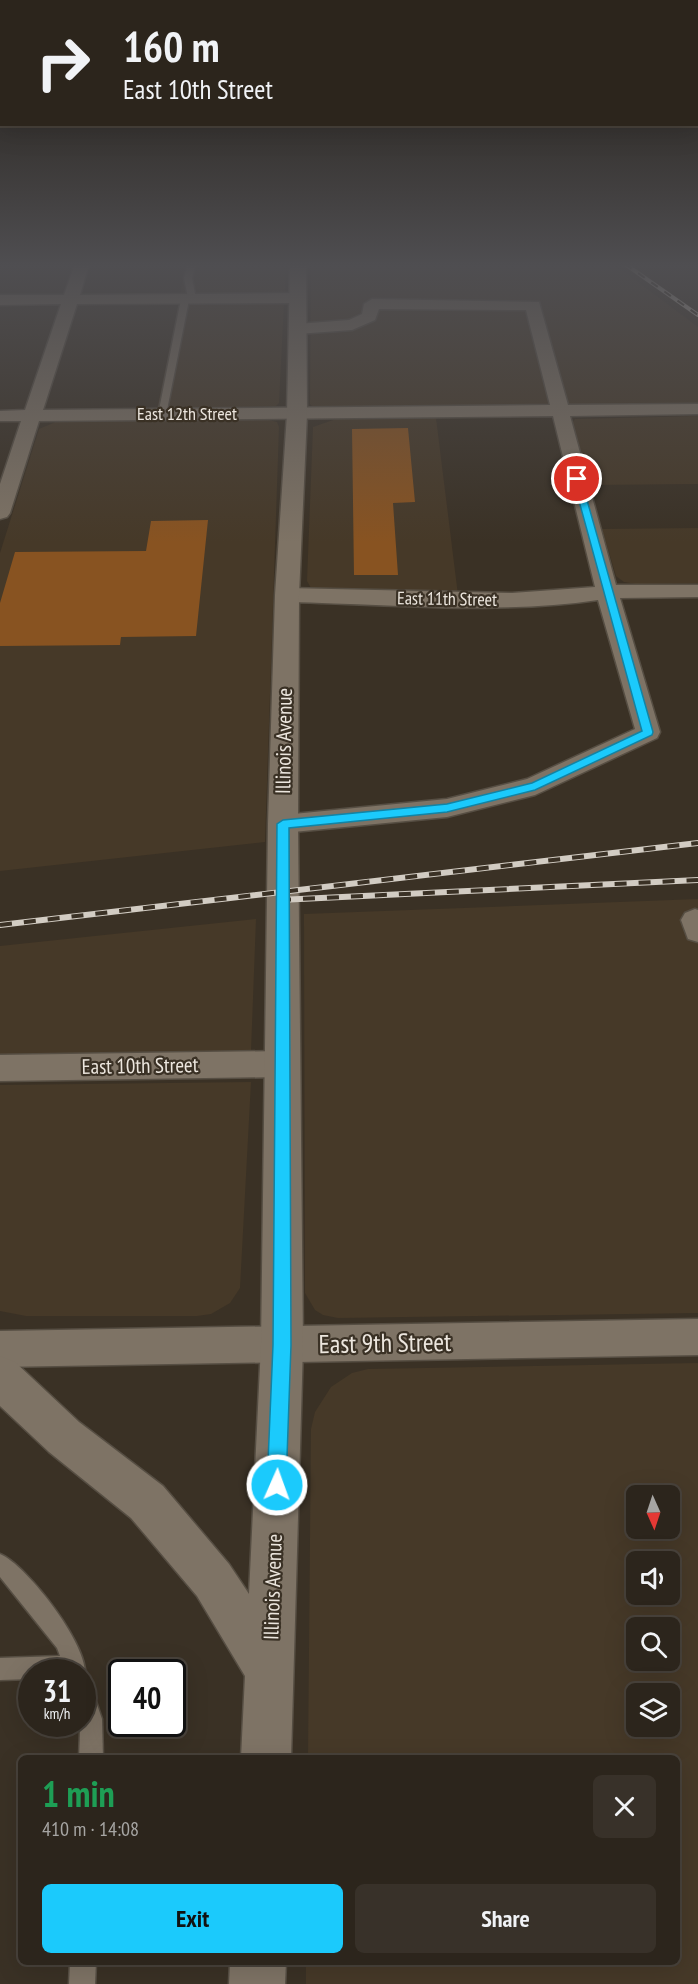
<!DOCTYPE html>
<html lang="en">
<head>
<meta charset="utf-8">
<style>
  :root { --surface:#2c251c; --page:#383129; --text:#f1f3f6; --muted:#a6a5a3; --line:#48423b; --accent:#1bcafc }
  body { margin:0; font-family:"PT Sans Narrow",sans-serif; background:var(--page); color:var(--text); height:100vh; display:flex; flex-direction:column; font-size:22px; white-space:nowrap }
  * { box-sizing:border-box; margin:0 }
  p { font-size:20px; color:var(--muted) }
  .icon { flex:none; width:33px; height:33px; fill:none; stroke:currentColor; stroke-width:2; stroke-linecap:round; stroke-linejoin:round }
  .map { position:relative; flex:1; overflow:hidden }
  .sheet { position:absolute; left:18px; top:1755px; width:662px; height:210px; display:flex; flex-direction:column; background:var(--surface); border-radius:9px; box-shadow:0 6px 24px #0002,0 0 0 2px var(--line) }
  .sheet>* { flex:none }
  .banner { position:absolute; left:0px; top:0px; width:699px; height:126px; box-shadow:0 6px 24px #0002,0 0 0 2px var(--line); background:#2c251c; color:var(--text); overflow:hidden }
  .needle { width:39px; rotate:177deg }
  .controls { position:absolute; left:626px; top:1485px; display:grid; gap:12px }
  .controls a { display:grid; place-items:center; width:54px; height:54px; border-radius:9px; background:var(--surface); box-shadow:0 6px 24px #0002,0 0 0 2px var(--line); font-size:30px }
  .speed { position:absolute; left:18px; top:1659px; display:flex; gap:12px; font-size:30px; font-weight:700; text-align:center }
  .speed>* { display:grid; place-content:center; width:78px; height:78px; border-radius:50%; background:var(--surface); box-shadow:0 6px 24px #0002,0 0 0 2px var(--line); line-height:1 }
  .speed small { font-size:15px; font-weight:400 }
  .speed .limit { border:3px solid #111; border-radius:9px; background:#fff; color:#111 }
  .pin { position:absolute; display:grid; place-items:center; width:51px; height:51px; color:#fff; margin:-26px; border:3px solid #fff; border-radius:50%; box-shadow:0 2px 6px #0007 }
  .me { position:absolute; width:66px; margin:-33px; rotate:2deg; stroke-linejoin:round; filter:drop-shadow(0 0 4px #0008) }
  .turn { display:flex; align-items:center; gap:21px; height:126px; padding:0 24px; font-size:27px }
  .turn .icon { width:78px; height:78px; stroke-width:2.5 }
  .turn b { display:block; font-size:42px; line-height:51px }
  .round { display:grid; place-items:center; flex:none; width:63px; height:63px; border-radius:9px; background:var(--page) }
  .headline { display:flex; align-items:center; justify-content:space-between; height:102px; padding:0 24px }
  h1 { font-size:36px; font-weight:800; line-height:45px; color:#1e9e55 }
  .cta { display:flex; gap:12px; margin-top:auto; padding:12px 24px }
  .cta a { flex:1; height:69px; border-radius:9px; background:var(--accent); color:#111; font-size:24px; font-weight:800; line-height:69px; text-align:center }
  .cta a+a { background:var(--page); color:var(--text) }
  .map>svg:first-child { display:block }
  .built { fill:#463928; fill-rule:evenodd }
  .building { fill:#885321 }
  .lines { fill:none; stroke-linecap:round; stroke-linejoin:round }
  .service-casing { stroke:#564e43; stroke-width:3 }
  .minor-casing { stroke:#564e43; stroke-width:3 }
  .tertiary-casing { stroke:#564e43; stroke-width:3 }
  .service { fill:#7e7365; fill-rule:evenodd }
  .minor { fill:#7e7365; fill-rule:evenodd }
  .tertiary { fill:#7e7365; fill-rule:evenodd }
  .rail-far1-casing { stroke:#d2ccc3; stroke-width:4 }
  .rail-casing { stroke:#d2ccc3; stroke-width:6 }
  .rail-far1 { stroke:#3a3125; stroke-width:2; stroke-dasharray:8; stroke-linecap:butt }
  .rail { stroke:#3a3125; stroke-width:4; stroke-dasharray:12; stroke-linecap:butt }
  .route { fill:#1bcafc; stroke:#1283a4; stroke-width:1.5 }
  .labels { text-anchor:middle; stroke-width:4.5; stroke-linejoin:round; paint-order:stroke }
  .far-street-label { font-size:18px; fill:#ece6de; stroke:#3a3125 }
  .street-label { font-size:21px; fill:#ece6de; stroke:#3a3125 }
  .near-street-label { font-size:26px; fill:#ece6de; stroke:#3a3125 }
</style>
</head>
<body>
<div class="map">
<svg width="698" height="1984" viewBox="0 0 698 1984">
  <rect width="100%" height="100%" fill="#3a3125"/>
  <g class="built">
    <path d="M185,264h101l-1,28 -105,4z"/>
    <path d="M311,264h303l84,63v78l-385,2 -3,-3z"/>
    <path d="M179,303l105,1 -5,99 -3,3 -119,3z"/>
    <path d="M698,416v68l-109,1 -17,-62 3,-4z"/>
    <path d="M436,418l22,177 -147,-7 -4,-7 6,-154 23,-8z"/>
    <path d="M265,419l12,3 2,5 -14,415 -265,29v-318l39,-124 19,-8z"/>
    <path d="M698,528v55l-62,1 -12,-2 -8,-6 -14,-47z"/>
    <path d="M698,899v414l-360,5 -15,-3 -8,-5 -10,-17 -1,-379z"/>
    <path d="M256,919l-5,132 -251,5v-110z"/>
    <path d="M251,1082l-11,206 -10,15 -19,11 -14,2h-171l-26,-5v-226z"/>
    <path d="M698,1363v621h-392v-22h370v-204h-368l3,-329 4,-17 16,-25 21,-14 16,-4zM636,1496h33v32h-33zM636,1562h33v32h-33zM636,1628h33v32h-33zM636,1694h33v32h-33z"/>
  </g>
  <g class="building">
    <path d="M408,428l7,74 -22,1 5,72h-44l-2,-146z"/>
    <path d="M208,520l-12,116 -75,1 -1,8 -120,1v-43l15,-51 131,-1 5,-30z"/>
  </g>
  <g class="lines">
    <g class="service-casing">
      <g id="service">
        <path d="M188,264h8l-4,14 4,21 -7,1 -23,115 -4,3 -4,-3 23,-116 7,-1 -4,-20z"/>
        <path d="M0,1554c26,10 95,98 84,126l-2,-8h-50v7l-32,1v-22l60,-2 -3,-8 -57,-71z"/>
        <path d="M82,1681l8,3 12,35 1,39h-24z"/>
        <path d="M70,1962h26l-1,22h-26z"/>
      </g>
    </g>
    <g class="minor-casing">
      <g id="minor">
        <path d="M75,264h14l-9,31 217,-2 8,5 -8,5 -220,1 -34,106 507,-5 -24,-95 -147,-1 -4,11 -23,10 -55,4 -8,-5 8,-5 52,-4 13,-6 2,-10 8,-5 167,3 29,103 130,-1v10l-128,2 46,169h82v12l-78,1 40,134 -3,6 -122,57 -88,22 -164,16 -9,-3 -4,-6 4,-6 9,-3 164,-16 80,-20 108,-50 -37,-129c-100,15 -209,4 -311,2l-8,-2 -3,-5 3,-5 8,-2 225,5 83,-6 -42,-171 -514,5 -29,92 -3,4 -7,2v-35l21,-63h-21v-10l25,-1 36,-106 -61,1v-10h64z"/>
        <path d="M695,909l3,1v32l-10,-3 -7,-19 4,-7z"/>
        <path d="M281,1051l11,4 5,9 -5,9 -11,4 -281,4v-26z"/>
        <path d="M698,1319v36l-698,12v-36z"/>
      </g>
    </g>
    <g class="tertiary-casing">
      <g id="tertiary">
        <path d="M290,264h16l1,150 -8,181 -1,229 5,521 -12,413h-50l4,-82 -48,-80 -66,-78 -82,-66 -49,-46v-50l15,6 64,60 84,64 66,78 20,30 12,-249 7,-521 7,-229 12,-181z"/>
        <path d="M230,1962h56l-1,22h-56z"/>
      </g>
    </g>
    <use href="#service" class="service"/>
    <use href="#minor" class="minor"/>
    <use href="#tertiary" class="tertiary"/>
    <g class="rail-far1-casing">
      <path id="rail-far1" d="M625,264l73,51"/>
    </g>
    <g class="rail-casing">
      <g id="rail">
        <path d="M279,900l419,-20"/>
        <path d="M0,925l698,-82"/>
      </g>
    </g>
    <use href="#rail-far1" class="rail-far1"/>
    <use href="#rail" class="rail"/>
  </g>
  <linearGradient id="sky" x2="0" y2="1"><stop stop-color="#201b14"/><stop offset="0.49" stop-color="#4f4e51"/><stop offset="1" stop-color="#4f4e51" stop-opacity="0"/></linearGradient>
  <rect width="698" height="542" fill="url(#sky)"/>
  <path class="route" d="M577,476l4,3 72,253 -1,3 -117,55 -88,22 -158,16 2,517 -5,140 -3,7 -6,3 -7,-3 -3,-7 6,-140 4,-521 6,-4 164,-16 85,-21 110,-52 -69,-252z"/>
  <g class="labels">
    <g class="far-street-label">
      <text x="187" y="420">East 12th Street</text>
      <text transform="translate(447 599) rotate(1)" y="6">East 11th Street</text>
    </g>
    <g class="street-label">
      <text transform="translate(284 741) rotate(-89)" y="7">Illinois Avenue</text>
      <text transform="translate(140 1066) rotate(-1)" y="7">East 10th Street</text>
      <text transform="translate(273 1587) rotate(-88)" y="7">Illinois Avenue</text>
    </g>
    <g class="near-street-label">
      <text transform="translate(385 1343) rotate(-1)" y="9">East 9th Street</text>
    </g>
  </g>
</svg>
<div class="controls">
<a><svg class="needle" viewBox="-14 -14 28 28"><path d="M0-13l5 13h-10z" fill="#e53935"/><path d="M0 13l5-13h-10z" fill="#a6a5a3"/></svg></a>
<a><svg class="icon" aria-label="sound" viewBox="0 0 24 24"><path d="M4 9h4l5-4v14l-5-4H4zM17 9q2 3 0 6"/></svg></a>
<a><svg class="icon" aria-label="search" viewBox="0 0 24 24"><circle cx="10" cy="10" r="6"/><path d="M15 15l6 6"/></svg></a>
<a><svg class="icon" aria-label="layers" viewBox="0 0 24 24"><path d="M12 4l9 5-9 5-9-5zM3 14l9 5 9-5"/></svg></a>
</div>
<div class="speed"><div>31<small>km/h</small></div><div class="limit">40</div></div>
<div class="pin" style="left:577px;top:479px;background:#d93025"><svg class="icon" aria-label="arrive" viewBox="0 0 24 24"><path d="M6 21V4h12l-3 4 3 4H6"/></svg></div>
<svg class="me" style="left:277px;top:1485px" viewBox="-20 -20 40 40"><circle r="17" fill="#1bcafc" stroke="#fff" stroke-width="3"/><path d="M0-11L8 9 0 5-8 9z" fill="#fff"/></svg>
<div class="banner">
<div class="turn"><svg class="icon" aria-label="right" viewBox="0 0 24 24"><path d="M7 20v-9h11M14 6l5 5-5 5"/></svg><div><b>160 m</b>East 10th Street</div></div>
</div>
<section class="sheet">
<div class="headline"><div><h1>1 min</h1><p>410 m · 14:08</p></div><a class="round"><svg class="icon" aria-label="close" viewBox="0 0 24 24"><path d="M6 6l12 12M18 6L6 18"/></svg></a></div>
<div class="cta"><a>Exit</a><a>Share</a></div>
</section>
</div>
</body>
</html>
